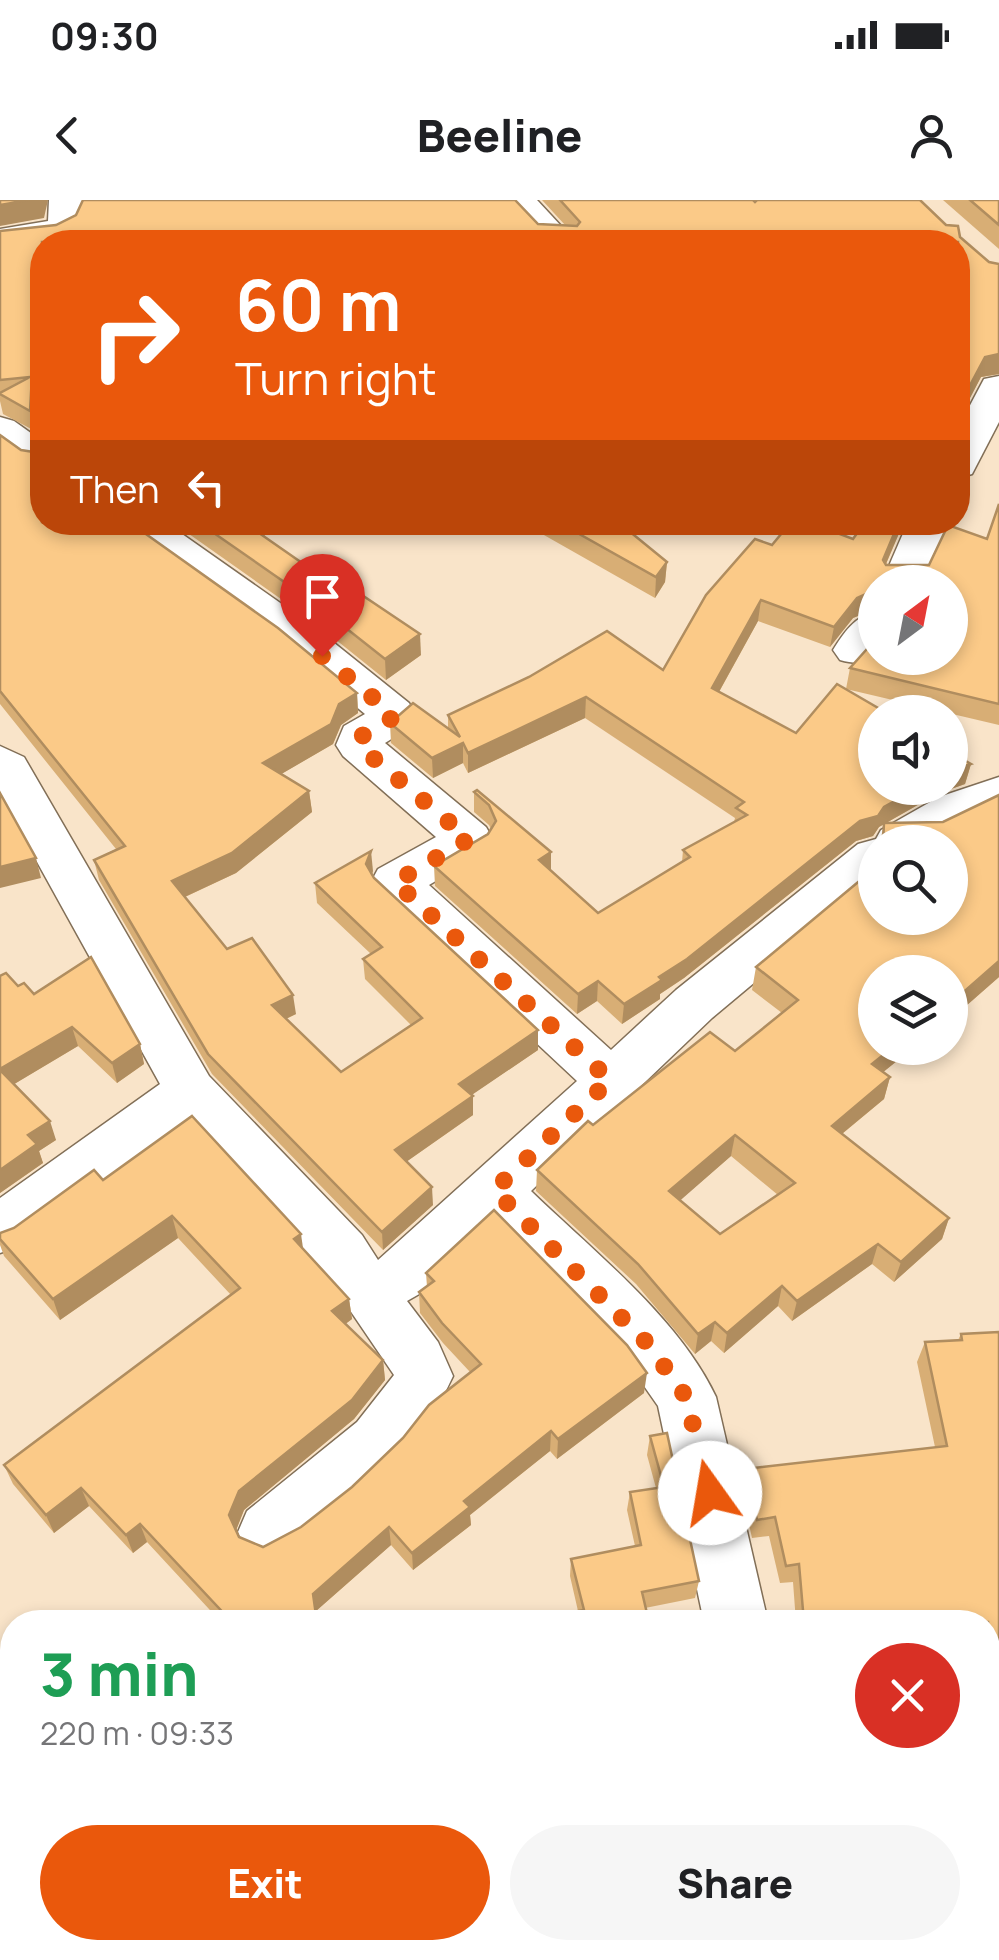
<!DOCTYPE html>
<html lang="en">
<head>
<meta charset="utf-8">
<style>
  :root { --surface:#fff; --page:#f6f6f6; --text:#202124; --muted:#757577; --accent:#ea580c }
  body { margin:0; font-family:Manrope,sans-serif; background:var(--page); color:var(--text); height:100vh; display:flex; flex-direction:column; font-size:38px; white-space:nowrap }
  * { box-sizing:border-box; margin:0 }
  p { font-size:32px; color:var(--muted) }
  .icon { flex:none; width:55px; height:55px; fill:none; stroke:currentColor; stroke-width:2; stroke-linecap:round; stroke-linejoin:round }
  .map { position:relative; flex:1; overflow:hidden }
  .side { position:absolute; left:0px; top:1410px; width:1000px; height:350px; display:flex; flex-direction:column; background:var(--surface); border-radius:40px 40px 0 0; box-shadow:0 5px 15px #0003 }
  .side>* { flex:none }
  .banner { position:absolute; left:30px; top:30px; width:940px; height:305px; border-radius:40px; box-shadow:0 5px 15px #0003; background:#ea580c; color:#fff; overflow:hidden }
  .needle { width:65px; rotate:32deg }
  .tools { position:absolute; left:858px; top:365px; display:grid; gap:20px }
  .tools a { display:grid; place-items:center; width:110px; height:110px; border-radius:50%; background:var(--surface); box-shadow:0 5px 15px #0003; font-size:50px }
  .pin { position:absolute; display:grid; place-items:center; width:85px; height:85px; color:#fff; margin:-102px -42px; border-radius:50% 50% 50% 0; rotate:-45deg; box-shadow:0 0 10px #0007 }
  .pin .icon { rotate:45deg }
  .me { position:absolute; width:110px; margin:-55px; rotate:347deg; stroke-linejoin:round; filter:drop-shadow(0 0 8px #0008) }
  .turn { display:flex; align-items:center; gap:35px; height:210px; padding:0 40px; font-size:45px }
  .turn .icon { width:130px; height:130px; stroke-width:2.5 }
  .turn b { display:block; font-size:70px; line-height:85px }
  .then { display:flex; align-items:center; height:95px; padding:0 40px; background:#0003; gap:20px; font-size:38px }
  .round { display:grid; place-items:center; flex:none; width:105px; height:105px; border-radius:52px; background:var(--page) }
  .overview { display:flex; align-items:center; justify-content:space-between; height:170px; padding:0 40px }
  h1 { font-size:60px; font-weight:800; line-height:75px; color:#1e9e55 }
  .button { display:flex; gap:20px; margin-top:auto; padding:20px 40px }
  .button a { flex:1; height:115px; border-radius:60px; background:var(--accent); color:#fff; font-size:40px; font-weight:800; line-height:115px; text-align:center }
  .button a+a { background:var(--page); color:var(--text) }
  .status { display:flex; justify-content:space-between; align-items:center; height:70px; padding:0 50px; background:var(--surface); direction:ltr }
  .status svg { height:28px; fill:currentColor }
  header { display:flex; justify-content:space-between; align-items:center; height:130px; padding:0 40px; background:var(--surface); font-size:45px; font-weight:800 }
  .map>svg:first-child { display:block }
  .lines { fill:none; stroke-linecap:round; stroke-linejoin:round }
  .minor-casing { stroke:#826f57; stroke-width:3 }
  .minor { fill:#fff; fill-rule:evenodd }
  .wall { fill:#d8ae75; fill-rule:evenodd }
  .shaded-wall { fill:#b08d5f }
  .building { fill:#fbca88; stroke:#b08d5f; stroke-width:2.5; fill-rule:evenodd }
  .route { stroke:#ea580c; stroke-width:18; stroke-dasharray:0 32.4 }
</style>
</head>
<body>
<div class="status"><b>09:30</b><svg viewBox="0 0 49 12"><path d="M0 12V9h3v3zM5 12V6h3v6zM10 12V3h3v9zM15 12V0h3v12zM26 1h20v11H26zM47 4h2v5h-2z"/></svg></div>
<header><svg class="icon" aria-label="back" viewBox="0 0 24 24"><path d="M15 5l-7 7 7 7"/></svg>Beeline<svg class="icon" aria-label="person" viewBox="0 0 24 24"><circle cx="12" cy="8" r="4"/><path d="M4 21q1-7 8-7t8 7"/></svg></header>
<div class="map">
<svg width="999" height="1760" viewBox="0 0 999 1760">
  <rect width="100%" height="100%" fill="#f9e4c9"/>
  <g class="lines">
    <g class="minor-casing">
      <g id="minor">
        <path d="M49,0h34c0,7 1,18 -1,25 -6,21 -63,23 -82,24v-20l48,-8z"/>
        <path d="M501,0h36l39,42h-36z"/>
        <path d="M999,176v46l-27,52 -14,4v-50l26,-49z"/>
        <path d="M0,217l14,4 28,20v30l-14,-4 -28,-20z"/>
        <path d="M117,322h48l148,104 96,77 6,11c-7,15 -15,20 -30,29l101,84 7,12 -7,12 -57,34 182,165 65,-60 182,-146 18,-5 5,-9 58,-33 60,-20v34l-64,31h-60v40l-163,136 -181,173c62,60 148,127 185,206l52,225h-64l-46,-216 -30,-43 -134,-137 -66,63 -21,12 31,41 15,34c-28,61 -68,100 -119,142 -22,17 -40,33 -65,43l-22,-8 -9,-21 9,-21 110,-89 37,-47 -72,-106 -135,-147 -167,124 -20,7v-55l160,-114 -160,-289v-49l24,11 185,319 153,159 16,25 199,-179 -199,-186 -7,-13 7,-13 58,-32 -93,-81 -7,-11 8,-19 21,-12 -82,-68 -160,-115z"/>
        <path d="M908,322h41l-25,60h-42z"/>
        <path d="M875,411c0,31 8,61 -35,49l-7,-10c11,-18 22,-33 42,-39z"/>
        <path d="M68,1748h70l-2,12h-72z"/>
      </g>
    </g>
    <use href="#minor" class="minor"/>
  </g>
  <g class="wall">
    <path d="M83,0h432l23,24 27,1 -23,-25h211l2,2 2,-2h163l26,25 12,1 2,11 29,25 10,2v110l-18,3 -22,41 -1,31v-207h-916v120h-4l-3,69 -32,-17 -3,-13v-170l56,-6 20,-10z"/>
    <path d="M943,0h56v49z"/>
    <path d="M0,235l42,87 315,171 1,20 -17,12 -8,19 -52,30 28,17 3,21 -76,61 -51,24 42,52 69,65 -10,5 55,53 70,-47 -46,-46 -2,-20 8,-5 -54,-51 -2,-20 58,-12 -1,3 2,4 164,172 -67,45 2,20 -67,47 27,43 -50,45 -171,-176 -113,-194 -5,-20 22,-11 -116,-145z"/>
    <path d="M999,304v221l-153,-36 4,-21 25,-28v18h75v-76h-75v27l-22,9 -23,29 -72,-26 -39,71 77,41 41,-49 48,28h-10v76h75v-36l21,12 -6,20 -28,10 -51,29 57,-1 56,-27v182l-49,43v-48h-75v76h38l-30,24 7,5 -6,22 -42,35 107,84 -7,21 -48,43 -22,-18 -80,57 -14,-15 -54,47 -13,-12 -16,13 -59,-70 -100,-93 1,-21 51,-49 5,4 117,-93 25,19 47,-38 -30,-23 4,-23 119,-99v50h75v-76h-70l4,-18 -5,3 -6,9 -17,5 -172,137 -24,16v5l-38,25 -25,-23 -20,13 -142,-128 -1,-20 54,-32 3,-5 -2,-4 -15,-13v-20l3,-2 74,62v18l47,43 84,-51 1,-12 51,-28 1,-4 -150,-100 -117,55 -5,-10 -30,15 -42,-35 -1,-20 23,-20 35,26v-14l81,-38 78,-46 56,39 43,-75 49,-56 17,6 19,-23h17l45,17 12,-17h37l-2,9 -14,33 43,1 19,-40 39,14zM731,956l47,39 -58,39 -40,-34z"/>
    <path d="M172,322h114l-23,14 158,119 -35,25 -71,-57z"/>
    <path d="M521,322h120l-15,7 41,33 -2,20 -10,16z"/>
    <path d="M18,786l122,58 4,20 -27,19 -39,-37 -64,38 42,56 -17,11 4,12 -43,30z"/>
    <path d="M103,980l200,69 46,50 3,20 -7,5 38,36 2,20 -31,39 -110,91 -8,20 3,7 24,10 38,-20 51,-40 118,-115 -27,-29 -23,-30 -1,-21 8,-5 -1,-14 218,120 -87,66 -7,-8 -80,64 1,10 -58,45 -22,-25 -75,66 2,11h-97l-74,-80 -14,11 -44,-47 -35,27 -41,-49 -9,-19 227,-170 -53,-57 -118,82 -56,-64 -4,-11v-12l14,-5z"/>
    <path d="M999,1132v446h-11v-156h-192l-3,-40 -13,1 -11,-47 -17,2 -11,-50 4,-19 190,-22 -18,-85 8,-20 33,-2 3,-6z"/>
    <path d="M650,1236l49,145 -4,17 -50,10 4,14h-83l1,-9 11,-2 -8,-35 1,-17 64,-13 -8,-36 3,-18 26,-4 -9,-33z"/>
    <path d="M995,1690l4,70h-104l-2,-12h95z"/>
  </g>
  <g class="shaded-wall">
    <path d="M29,0h19l-4,18 -44,8v-21z"/>
    <path d="M34,141l4,21 -3,69 -5,-20z"/>
    <path d="M999,154v20l-18,3 -23,44 1,-15 26,-49z"/>
    <path d="M249,322h37l-37,23 -3,-21z"/>
    <path d="M610,322h31l-32,14z"/>
    <path d="M899,322h3l-2,9 -21,49 4,-20z"/>
    <path d="M667,362l-2,20 -10,16 1,-21z"/>
    <path d="M875,390v19l-22,9 -23,29 4,-20 23,-29z"/>
    <path d="M761,400l-3,21 -48,87 2,-20z"/>
    <path d="M420,434l1,21 -35,25 -1,-21z"/>
    <path d="M357,493l1,20 -17,12 -8,19 -67,39 -3,-20 76,-59z"/>
    <path d="M586,497l-1,21 -117,55v-20z"/>
    <path d="M463,543v20l-30,15 -1,-20z"/>
    <path d="M971,564l-6,20 -28,10 -58,33 -6,9 -17,5 -172,137 -24,16v5l-38,25 2,-20 236,-183 58,-33h32v-17z"/>
    <path d="M309,591l3,21 -76,61 -60,28 -4,-20z"/>
    <path d="M371,651l2,20 -5,13 -2,-20z"/>
    <path d="M551,652v20l-12,-12z"/>
    <path d="M36,658l5,20 -41,10v-21z"/>
    <path d="M999,761v16l-49,43v-16z"/>
    <path d="M598,781l-1,20 -20,13 1,-20z"/>
    <path d="M293,795l3,19 -21,10 -3,-19z"/>
    <path d="M72,827l6,19 -72,43 -6,-20z"/>
    <path d="M538,830v20l-78,53 -1,-19z"/>
    <path d="M140,844l4,20 -27,19 -5,-20z"/>
    <path d="M892,848h21l-47,38 6,-22z"/>
    <path d="M890,877l-6,22 -58,48 6,-21z"/>
    <path d="M473,896v19l-77,54 -1,-19z"/>
    <path d="M50,921l6,19 -17,11 4,12 -43,30v-23l28,-35z"/>
    <path d="M735,935l-4,21 -64,56 2,-21z"/>
    <path d="M432,987l1,18 -50,45 -1,-18z"/>
    <path d="M172,1016l6,22 -118,82 -7,-21z"/>
    <path d="M949,1018l-7,21 -48,43 7,-20z"/>
    <path d="M301,1034l3,21 -10,-16z"/>
    <path d="M878,1044l-6,20 -80,57 5,-20z"/>
    <path d="M782,1086l-4,20 -54,47 3,-20z"/>
    <path d="M349,1099l3,20 -17,13 -3,-21z"/>
    <path d="M715,1122l-4,19 -16,13 3,-20z"/>
    <path d="M383,1160l2,20 -31,39 -110,91 -9,23 -6,-18 10,-24z"/>
    <path d="M647,1173l-3,20 -87,66 1,-20z"/>
    <path d="M551,1231l-1,20 -80,64 1,10 -58,45 -1,-17 52,-52z"/>
    <path d="M81,1288l8,18 -35,27 -8,-18z"/>
    <path d="M140,1324l7,18 -14,11 -7,-18z"/>
    <path d="M389,1327l2,18 -75,66 2,11h-1l-4,-28z"/>
    <path d="M51,1748h8l2,12h-8z"/>
  </g>
  <g class="building">
    <path d="M0,0h29l-29,5z"/>
    <path d="M83,0h432l23,24 39,2 3,-4 -20,-22h193l2,2 2,-2h163l26,25 12,1 2,11 29,25 10,2v90l-14,3 -26,49v37l-1,2v-203h-916v99h-8l-4,70 -30,-17v-1l30,-16 -30,3v-149l56,-6 20,-10z"/>
    <path d="M970,0h29v25z"/>
    <path d="M41,222h1v100h87l149,106 79,65 -18,11 -8,20 -68,39 46,28 -77,62 -60,28 55,68 25,-11 41,57 -21,10 69,67 81,-54 -59,-59 19,-12 -67,-64 56,-32 -5,13 8,14 164,152 -79,54 14,12 -78,54 37,37 -50,45 -174,-178 -114,-194 31,-14 -125,-155v-256l21,15 19,3z"/>
    <path d="M999,304v200l-149,-36 25,-28v18h75v-76h-75v8l-18,8 -23,29 -73,-27 -49,88 84,45 41,-49 48,28h-10v76h43l-34,19 -6,9 -18,5 -173,138 -28,18 3,3 -38,24 -26,-23 -20,13 -144,-128 54,-32 8,-13 -7,-16 -15,-13 3,-2 74,62 -12,8 59,53 92,-56 -7,-7 64,-35 -11,-7 8,-6 -158,-105 -118,56 -5,-10 -31,15 -42,-35 23,-20 47,34 -12,-22 81,-38 78,-46 56,39 43,-75 49,-56 17,6 19,-23h17l45,17 12,-17h34l-16,38 3,5h43l19,-40 39,14z"/>
    <path d="M198,322h51l-3,2 82,57 7,-4 85,57 -35,25 -72,-57z"/>
    <path d="M558,322h60l49,40 -11,15z"/>
    <path d="M950,552l21,12 -21,7z"/>
    <path d="M0,593l36,65 -36,9z"/>
    <path d="M999,595v166l-49,43v-32h-75v76h17l-20,16 18,13 -58,49 117,92 -48,44 -23,-18 -81,57 -15,-15 -55,47 -12,-11 -17,12 -60,-70 -101,-94 51,-49 5,4 117,-93 25,19 63,-51 -42,-33 119,-99v50h75v-76h-67l1,-19 59,-1zM735,935l60,48 -75,51 -51,-43z"/>
    <path d="M91,757l49,87 -28,19 -40,-36 -72,42v-93l6,-3 12,13 6,-3 10,11z"/>
    <path d="M0,870l50,51 -22,14 9,9 -37,26z"/>
    <path d="M192,916l109,118 -7,5 55,60 -17,12 51,49 -31,40 -113,91 -10,24 10,22 24,10 38,-20 51,-40 51,-49 26,-33 52,-41 -39,-41 -23,-31 15,-11 -8,-8 68,-63 133,135 20,28 -89,66 -7,-8 -87,70 6,6 -58,46 -23,-26 -76,67 4,28h-85l-92,-98 -14,11 -45,-47 -35,27 -42,-50 236,-177 -68,-72 -119,83 -53,-60v-6l14,-5 80,-58 9,10z"/>
    <path d="M999,1132v431h-11v-141h-184l-5,-58 -13,2 -11,-49 -18,3 -12,-51 202,-23 -22,-104 37,-2 -1,-6z"/>
    <path d="M667,1233l32,148 -57,11 7,30h-80l-2,-9 17,-3 -13,-51 70,-14 -11,-53 34,-5 -14,-51z"/>
    <path d="M12,1549v199h39l2,12h-53v-48l6,-2z"/>
    <path d="M988,1665h7v25l4,4v66h-94l-2,-12h85z"/>
    <path d="M152,1748h650l1,12h-678z"/>
  </g>
  <g class="lines">
    <path class="route" d="M322,456l71,58 -3,6 -30,17 -1,9 110,93 -74,43 215,198 -116,110 155,155 37,52 24,96"/>
  </g>
</svg>
<div class="tools">
<a><svg class="needle" viewBox="-14 -14 28 28"><path d="M0-13l5 13h-10z" fill="#e53935"/><path d="M0 13l5-13h-10z" fill="#757577"/></svg></a>
<a><svg class="icon" aria-label="sound" viewBox="0 0 24 24"><path d="M4 9h4l5-4v14l-5-4H4zM17 9q2 3 0 6"/></svg></a>
<a><svg class="icon" aria-label="search" viewBox="0 0 24 24"><circle cx="10" cy="10" r="6"/><path d="M15 15l6 6"/></svg></a>
<a><svg class="icon" aria-label="layers" viewBox="0 0 24 24"><path d="M12 4l9 5-9 5-9-5zM3 14l9 5 9-5"/></svg></a>
</div>
<div class="pin" style="left:322px;top:456px;background:#d93025"><svg class="icon" aria-label="arrive" viewBox="0 0 24 24"><path d="M6 21V4h12l-3 4 3 4H6"/></svg></div>
<svg class="me" style="left:710px;top:1293px" viewBox="-20 -20 40 40"><circle r="19" fill="#fff"/><path d="M0-13L10 11 0 6-10 11z" fill="#ea580c"/></svg>
<div class="banner">
<div class="turn"><svg class="icon" aria-label="right" viewBox="0 0 24 24"><path d="M7 20v-9h11M14 6l5 5-5 5"/></svg><div><b>60 m</b>Turn right</div></div>
<div class="then">Then<svg class="icon" aria-label="left" viewBox="0 0 24 24"><path d="M17 20v-9H6M10 6l-5 5 5 5"/></svg></div>
</div>
<section class="side">
<div class="overview"><div><h1>3 min</h1><p>220 m · 09:33</p></div><a class="round" style="background:#d93025;color:#fff"><svg class="icon" aria-label="close" viewBox="0 0 24 24"><path d="M6 6l12 12M18 6L6 18"/></svg></a></div>
<div class="button"><a>Exit</a><a>Share</a></div>
</section>
</div>
</body>
</html>
